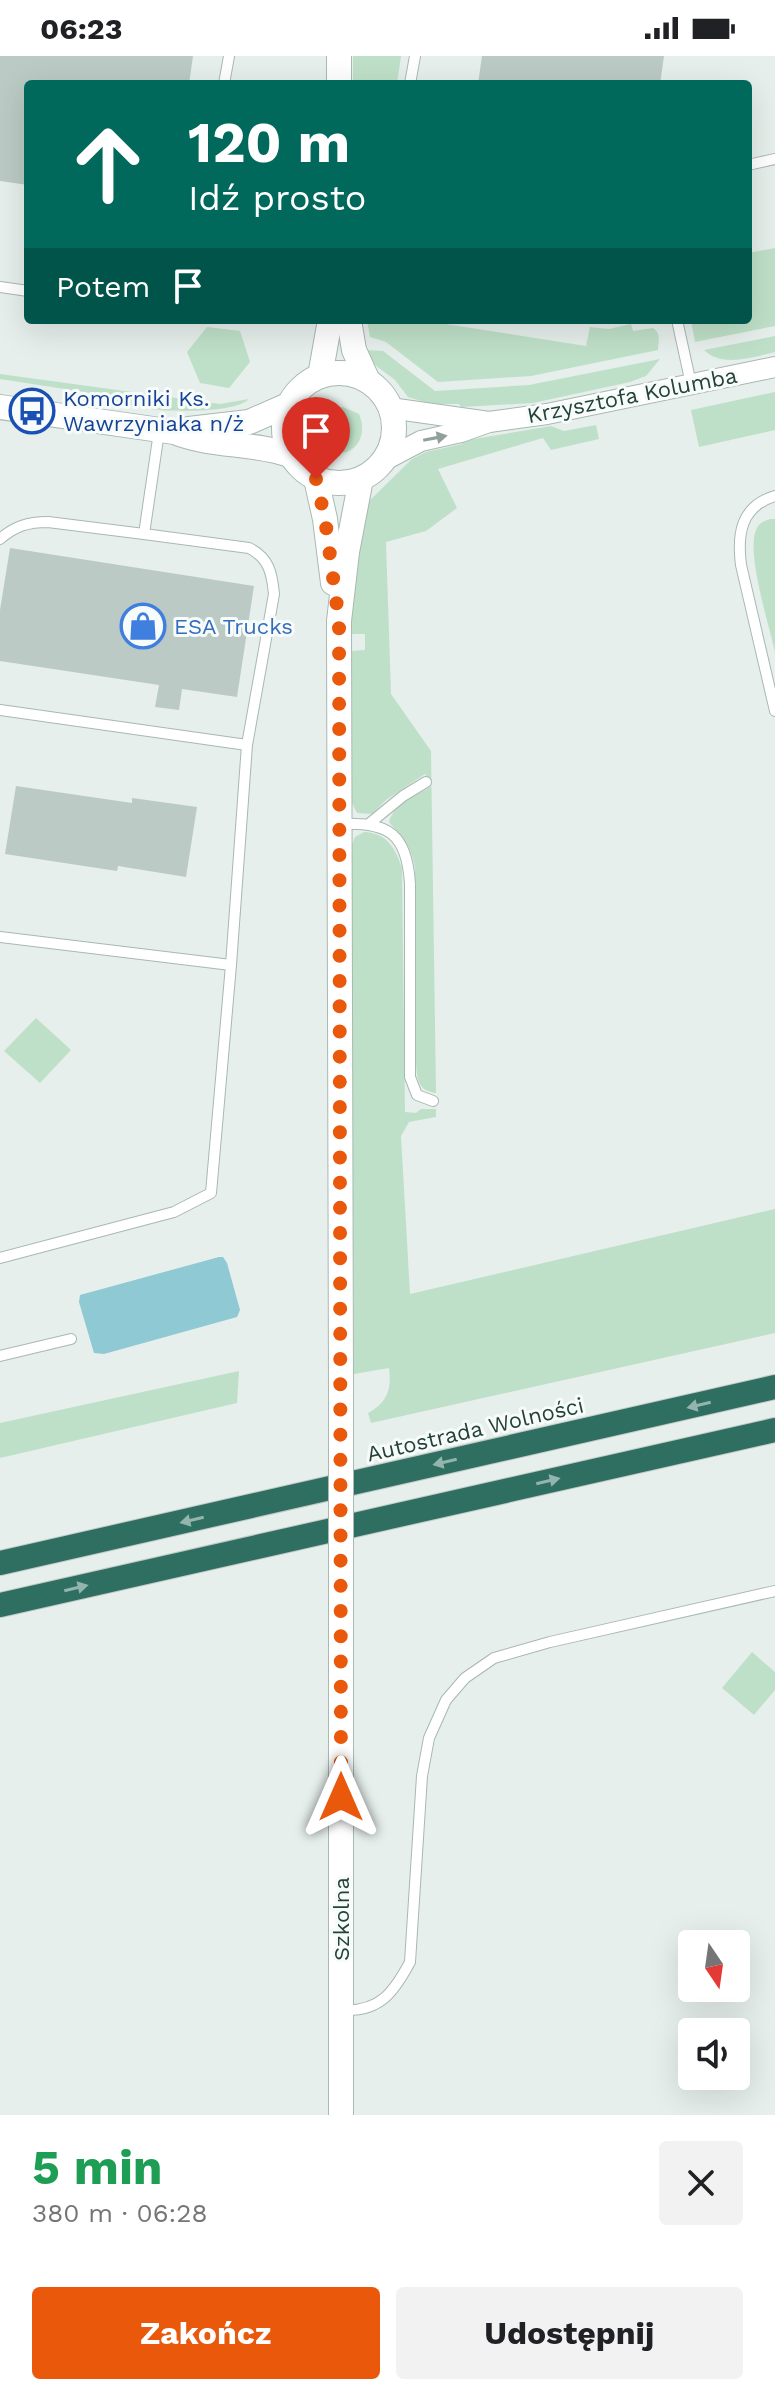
<!DOCTYPE html>
<html lang="pl">
<head>
<meta charset="utf-8">
<style>
  :root { --surface:#fff; --page:#f2f2f2; --text:#202124; --muted:#757577; --accent:#ea580c }
  body { margin:0; font-family:"Work Sans",sans-serif; background:var(--page); color:var(--text); height:100vh; display:flex; flex-direction:column; font-size:30px; white-space:nowrap }
  * { box-sizing:border-box; margin:0 }
  p { font-size:26px; color:var(--muted) }
  .icon { flex:none; width:44px; height:44px; fill:none; stroke:currentColor; stroke-width:2; stroke-linecap:round; stroke-linejoin:round }
  .map { position:relative; height:2059px; overflow:hidden }
  .panel { display:flex; flex-direction:column; background:var(--surface); flex:1 }
  .panel>* { flex:none }
  .hud { position:absolute; left:24px; top:24px; width:728px; height:244px; border-radius:8px; box-shadow:0 8px 32px #0002; background:#00695c; color:#fff; overflow:hidden }
  .needle { width:52px; rotate:167deg }
  .fabs { position:absolute; left:678px; top:1874px; display:grid; gap:16px }
  .fabs a { display:grid; place-items:center; width:72px; height:72px; border-radius:8px; background:var(--surface); box-shadow:0 8px 32px #0002; font-size:40px }
  .pin { position:absolute; display:grid; place-items:center; width:68px; height:68px; color:#fff; margin:-82px -34px; border-radius:50% 50% 50% 0; rotate:-45deg; box-shadow:0 0 8px #0007 }
  .pin .icon { rotate:45deg }
  .me { position:absolute; width:88px; margin:-44px; rotate:0deg; stroke-linejoin:round; filter:drop-shadow(0 0 6px #0008) }
  .turn { display:flex; align-items:center; gap:28px; height:168px; padding:0 32px; font-size:36px }
  .turn .icon { width:104px; height:104px; stroke-width:2.5 }
  .turn b { display:block; font-size:56px; line-height:68px }
  .then { display:flex; align-items:center; height:76px; padding:0 32px; background:#0003; gap:16px; font-size:30px }
  .round { display:grid; place-items:center; flex:none; width:84px; height:84px; border-radius:8px; background:var(--page) }
  .overview { display:flex; align-items:center; justify-content:space-between; height:136px; padding:0 32px }
  h1 { font-size:48px; font-weight:700; line-height:60px; color:#1e9e55 }
  .button { display:flex; gap:16px; margin-top:auto; padding:16px 32px }
  .button a { flex:1; height:92px; border-radius:8px; background:var(--accent); color:#fff; font-size:32px; font-weight:700; line-height:92px; text-align:center }
  .button a+a { background:var(--page); color:var(--text) }
  .status { display:flex; justify-content:space-between; align-items:center; height:56px; padding:0 40px; background:var(--surface); direction:ltr }
  .status svg { height:22px; fill:currentColor }
  .map>svg:first-child { display:block }
  .green { fill:#bfe0c8 }
  .water { fill:#8ec9d4 }
  .building { fill:#bbcac4 }
  .lines { fill:none; stroke-linecap:round; stroke-linejoin:round }
  .service-casing { stroke:#a8b8b2; stroke-width:12 }
  .minor-casing { stroke:#a8b8b2; stroke-width:22 }
  .tertiary-casing { stroke:#a8b8b2; stroke-width:26 }
  .motorway-casing { stroke:#c2cac8; stroke-width:26 }
  .service { stroke:#fff; stroke-width:10 }
  .minor { stroke:#fff; stroke-width:20 }
  .tertiary { stroke:#fff; stroke-width:24 }
  .motorway { stroke:#2f6f62; stroke-width:24 }
  .tertiary-bridge-casing { stroke:#a8b8b2; stroke-width:26; stroke-linecap:butt }
  .tertiary-bridge { stroke:#fff; stroke-width:24 }
  .oneway { fill:#92a09c }
  .oneway2 { fill:#93b5ae }
  .route { stroke:#ea580c; stroke-width:14; stroke-dasharray:0 25.2 }
  .labels { text-anchor:middle; stroke-width:6; stroke-linejoin:round; paint-order:stroke }
  .street-label { font-size:22px; fill:#24423a; stroke:#f7fbf9 }
  .transit-label { font-size:22px; fill:#164399; stroke:#f7fbf9; text-anchor:start }
  .shop-label { font-size:22px; fill:#366cbe; stroke:#f7fbf9; text-anchor:start }
</style>
</head>
<body>
<div class="status"><b>06:23</b><svg viewBox="0 0 49 12"><path d="M0 12V9h3v3zM5 12V6h3v6zM10 12V3h3v9zM15 12V0h3v12zM26 1h20v11H26zM47 4h2v5h-2z"/></svg></div>
<div class="map">
<svg width="775" height="2059" viewBox="0 0 775 2059">
  <rect width="100%" height="100%" fill="#e6efeb"/>
  <g class="green">
    <path d="M353,0h48l-4,28h-44z"/>
    <path d="M775,192v78l-80,16 -4,-22h57v-67z"/>
    <path d="M367,264h72v3l147,23 4,-19 19,2 22,-5 2,7 20,-3c9,6 5,13 5,22l-127,26 -93,6 -52,-40 -16,-5z"/>
    <path d="M207,271l33,4 10,31 -21,26 -29,-5 -13,-31z"/>
    <path d="M775,280v16c-22,5 -53,16 -71,-2z"/>
    <path d="M366,294l17,1 52,40 94,-6 131,-26 -14,17 -16,6 -97,21 -72,4 -2,-3h-28l-23,-7 -13,-17 -20,-15z"/>
    <path d="M0,318l220,30 29,-5c-15,16 -101,14 -121,5 -4,-1 -7,-4 -11,-7l-117,-18z"/>
    <path d="M775,336v38l-76,17 -8,-37z"/>
    <path d="M343,351l16,7c12,28 -13,52 -39,31l-3,-16 13,9 15,-19 -14,-10z"/>
    <path d="M596,369l3,14 -48,11 -8,-12 -105,31 19,39 -31,23 -40,11 5,152 40,57 5,342c-18,-2 -19,-14 -20,-30l-1,-195c-3,-21 -13,-31 -26,-46 5,-19 27,-26 43,-36l-7,-12 -39,26 -14,14 -15,-1 -5,-10 -1,-152 14,-1v-16h-14v-35l16,-96 45,-44 14,-7 36,-8v-3l89,-15 13,5z"/>
    <path d="M770,463h5v133c-6,-28 -29,-98 -19,-122 3,-7 8,-9 14,-11z"/>
    <path d="M364,776c23,1 31,16 38,36l3,244 11,1 5,-4h15v8l-27,5 -8,14 9,158 365,-85v124l-404,90 -3,-10c19,-10 24,-24 21,-45l-35,6 -3,-527 4,-10z"/>
    <path d="M36,962l35,32 -31,33 -36,-32z"/>
    <path d="M239,1315l-2,32 -237,55v-35z"/>
    <path d="M752,1596l23,20v18l-21,25 -32,-27z"/>
  </g>
  <path class="water" d="M219,1201h4l4,6 13,47 -3,7 -133,37 -10,-1 -15,-51 1,-7z"/>
  <g class="building">
    <path d="M0,0h193l-4,28h-161v101l-28,-4z"/>
    <path d="M482,0h182l-4,28h-182z"/>
    <path d="M10,492l244,38 -17,111 -55,-8 -3,21 -24,-3 4,-22 -159,-24v-51z"/>
    <path d="M16,730l116,17v-5l65,9 -11,70 -68,-11 -1,5 -112,-17z"/>
  </g>
  <g class="lines">
    <g class="service-casing">
      <g id="service">
        <path d="M224,28l5,-28"/>
        <path d="M410,28l5,-28"/>
        <path d="M748,109l27,-6"/>
        <path d="M0,231l28,4"/>
        <path d="M677,264l14,64"/>
        <path d="M294,341l42,30"/>
        <path d="M775,440c-34,10 -38,38 -34,69l34,146"/>
        <path d="M144,478l105,14c20,10 23,25 25,46l-27,151 -16,220"/>
        <path d="M0,483c15,-13 28,-17 48,-17l96,12 15,-102"/>
        <path d="M0,654l247,35"/>
        <path d="M370,767l33,-27 23,-14"/>
        <path d="M341,768c48,-2 66,10 69,60v193l7,18 16,6"/>
        <path d="M0,881l231,28 -20,228 -37,19 -174,46"/>
        <path d="M0,1300l71,-17"/>
        <path d="M343,1954c37,2 51,-18 67,-48l12,-186 7,-38 17,-38 19,-22 29,-20 56,-16 225,-51"/>
      </g>
    </g>
    <g class="minor-casing">
      <g id="minor">
        <path d="M390,352l99,14"/>
        <path d="M383,405l38,-20 40,-9 28,-10 58,-8 228,-47"/>
      </g>
    </g>
    <g class="tertiary-casing">
      <g id="tertiary">
        <path d="M339,0v28"/>
        <path d="M349,264l5,30 14,31"/>
        <circle cx="339" cy="372" r="55"/>
        <path d="M320,320l10,-56"/>
        <path d="M0,351l174,25c37,15 78,10 116,23"/>
        <path d="M189,373l60,-7 39,-17"/>
        <path d="M316,423l9,40 8,64"/>
        <path d="M341,1331l-2,-766 8,-69 14,-73"/>
        <path d="M341,2059v-488"/>
      </g>
    </g>
    <g class="motorway-casing">
      <g id="motorway">
        <path d="M0,1507l775,-176"/>
        <path d="M0,1549l775,-175"/>
      </g>
    </g>
    <use href="#service" class="service"/>
    <use href="#minor" class="minor"/>
    <use href="#tertiary" class="tertiary"/>
    <use href="#motorway" class="motorway"/>
    <g class="tertiary-bridge-casing">
      <path id="tertiary-bridge" d="M341,1331v240"/>
    </g>
    <use href="#tertiary-bridge" class="tertiary-bridge"/>
  </g>
  <defs><path id="oneway-solid" d="M-6-.8H1V-3.2L6.5 0L1 3.2V.8H-6Z" transform="scale(2)"/></defs>
  <use class="oneway" href="#oneway-solid" transform="translate(435 382) rotate(-11)"/>
  <g class="oneway2">
    <use href="#oneway-solid" transform="translate(699 1349) rotate(167)"/>
    <use href="#oneway-solid" transform="translate(445 1406) rotate(167)"/>
    <use href="#oneway-solid" transform="translate(548 1425) rotate(-13)"/>
    <use href="#oneway-solid" transform="translate(192 1464) rotate(167)"/>
    <use href="#oneway-solid" transform="translate(76 1532) rotate(-13)"/>
  </g>
  <g class="lines">
    <path class="route" d="M316,423l9,40 14,102 2,1176"/>
  </g>
  <defs>
    <g id="bus-ring" transform="scale(2.3)"><circle r="9.5" fill="#f7fbf9" stroke="#1a4fb4" stroke-width="1.5"/><path d="M-5-6H5V4H4V6H2V4H-2V6H-4V4H-5ZM-3.5-4V0h7V-4ZM-3.5 1.2v1.5H-2V1.2ZM2 1.2v1.5H3.5V1.2Z" fill="#1a4fb4"/></g>
    <g id="shop-ring" transform="scale(2.3)"><circle r="9.5" fill="#f7fbf9" stroke="#3f7fe0" stroke-width="1.5"/><path d="M-5-2.5h2.3a2.7 3.5 0 0 1 5.4 0H5L5.5 6h-11ZM-1.5-2.5h3a1.5 2.3 0 0 0-3 0Z" fill="#3f7fe0"/></g>
  </defs>
  <g fill-rule="evenodd">
    <use href="#bus-ring" x="32" y="355"/>
    <use href="#shop-ring" x="143" y="570"/>
  </g>
  <g class="labels">
    <g class="street-label">
      <text transform="translate(632 339) rotate(-11)" y="8">Krzysztofa Kolumba</text>
      <text transform="translate(475 1373) rotate(-13)" y="8">Autostrada Wolności</text>
      <text transform="translate(341 1863) rotate(-90)" y="8">Szkolna</text>
    </g>
    <g class="transit-label">
      <text x="63" y="350">Komorniki Ks.<tspan x="63" dy="25">Wawrzyniaka n/ż</tspan></text>
    </g>
    <g class="shop-label">
      <text x="174" y="578">ESA Trucks</text>
    </g>
  </g>
</svg>
<div class="fabs">
<a><svg class="needle" viewBox="-14 -14 28 28"><path d="M0-13l5 13h-10z" fill="#e53935"/><path d="M0 13l5-13h-10z" fill="#757577"/></svg></a>
<a><svg class="icon" aria-label="sound" viewBox="0 0 24 24"><path d="M4 9h4l5-4v14l-5-4H4zM17 9q2 3 0 6"/></svg></a>
</div>
<div class="pin" style="left:316px;top:423px;background:#d93025"><svg class="icon" aria-label="arrive" viewBox="0 0 24 24"><path d="M6 21V4h12l-3 4 3 4H6"/></svg></div>
<svg class="me" style="left:341px;top:1741px" viewBox="-20 -20 40 40"><path d="M0-17L14 15 0 8-14 15z" fill="#ea580c" stroke="#fff" stroke-width="4"/></svg>
<div class="hud">
<div class="turn"><svg class="icon" aria-label="ahead" viewBox="0 0 24 24"><path d="M12 20V5M6 11l6-6 6 6"/></svg><div><b>120 m</b>Idź prosto</div></div>
<div class="then">Potem<svg class="icon" aria-label="arrive" viewBox="0 0 24 24"><path d="M6 21V4h12l-3 4 3 4H6"/></svg></div>
</div>
</div>
<section class="panel">
<div class="overview"><div><h1>5 min</h1><p>380 m · 06:28</p></div><a class="round"><svg class="icon" aria-label="close" viewBox="0 0 24 24"><path d="M6 6l12 12M18 6L6 18"/></svg></a></div>
<div class="button"><a>Zakończ</a><a>Udostępnij</a></div>
</section>
</body>
</html>
